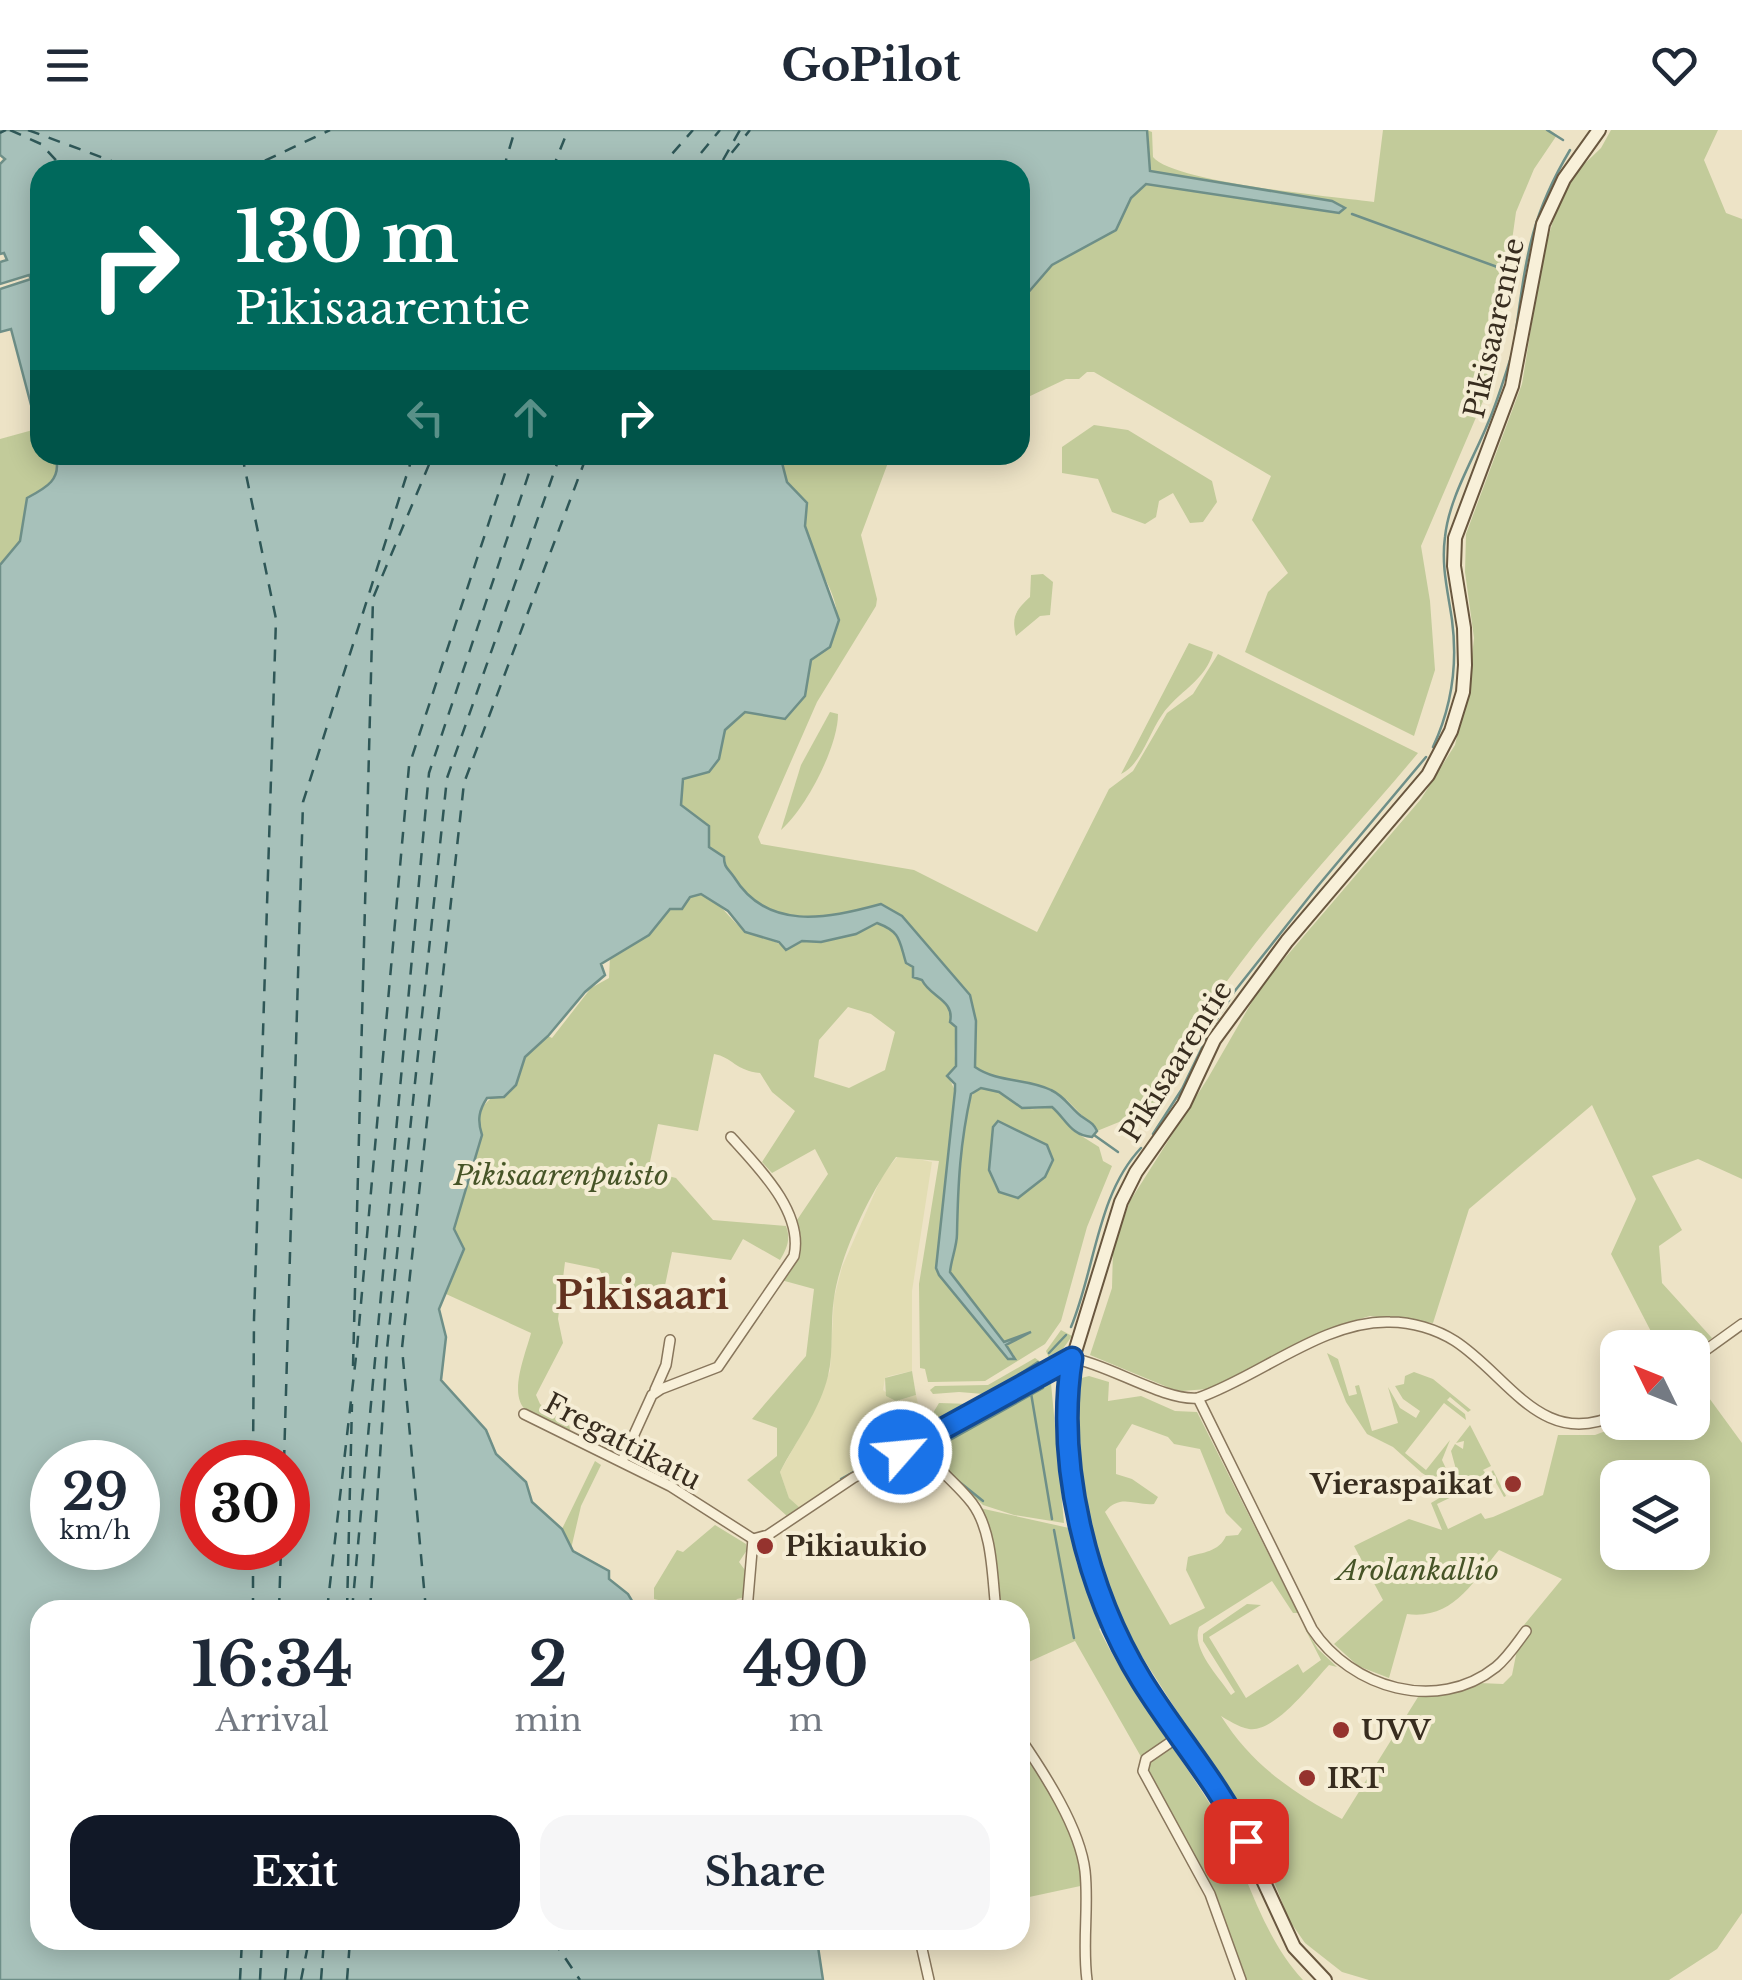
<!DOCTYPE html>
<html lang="en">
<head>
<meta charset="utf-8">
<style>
  :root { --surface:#fff; --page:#f6f6f7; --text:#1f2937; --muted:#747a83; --accent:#111827 }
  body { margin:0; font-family:"Libre Baskerville",serif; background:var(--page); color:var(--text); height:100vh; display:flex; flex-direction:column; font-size:38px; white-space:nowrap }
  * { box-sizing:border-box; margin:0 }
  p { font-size:32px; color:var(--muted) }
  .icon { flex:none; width:55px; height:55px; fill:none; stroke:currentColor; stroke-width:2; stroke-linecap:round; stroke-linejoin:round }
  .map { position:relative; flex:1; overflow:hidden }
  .sheet { position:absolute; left:30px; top:1470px; width:1000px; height:350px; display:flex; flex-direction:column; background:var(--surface); border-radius:30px; box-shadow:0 5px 25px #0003 }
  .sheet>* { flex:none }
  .guide { position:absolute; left:30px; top:30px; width:1000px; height:305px; border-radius:30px; box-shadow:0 5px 25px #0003; background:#00695c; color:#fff; overflow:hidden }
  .needle { width:65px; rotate:313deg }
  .controls { position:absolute; left:1600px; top:1200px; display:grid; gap:20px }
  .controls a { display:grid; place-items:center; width:110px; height:110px; border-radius:20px; background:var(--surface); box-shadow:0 5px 25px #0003; font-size:50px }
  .speed { position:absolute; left:30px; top:1310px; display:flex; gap:20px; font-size:50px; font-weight:700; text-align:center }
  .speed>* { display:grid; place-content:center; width:130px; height:130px; border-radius:50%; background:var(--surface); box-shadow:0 5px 25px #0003; line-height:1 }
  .speed small { font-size:25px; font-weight:400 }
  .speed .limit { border:15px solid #d22; background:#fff; color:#111 }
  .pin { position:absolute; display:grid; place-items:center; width:85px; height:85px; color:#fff; margin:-42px; border-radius:20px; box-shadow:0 5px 15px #0006 }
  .me { position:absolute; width:110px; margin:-55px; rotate:63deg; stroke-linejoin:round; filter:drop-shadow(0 0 8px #0008) }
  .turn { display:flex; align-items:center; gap:35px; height:210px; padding:0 40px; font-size:45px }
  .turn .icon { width:130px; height:130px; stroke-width:2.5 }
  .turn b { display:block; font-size:70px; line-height:85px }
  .lanes { display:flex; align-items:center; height:95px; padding:0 40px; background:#0003; justify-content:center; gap:50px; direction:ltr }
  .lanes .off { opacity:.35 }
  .eta { display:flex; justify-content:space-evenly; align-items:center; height:170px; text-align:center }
  .eta b { font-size:60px; font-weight:700; line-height:70px }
  .button { display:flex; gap:20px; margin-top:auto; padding:20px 40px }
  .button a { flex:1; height:115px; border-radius:30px; background:var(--accent); color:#fff; font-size:40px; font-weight:700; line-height:115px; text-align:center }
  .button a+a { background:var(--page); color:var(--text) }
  header { display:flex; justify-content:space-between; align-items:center; height:130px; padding:0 40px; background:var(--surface); font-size:45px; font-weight:700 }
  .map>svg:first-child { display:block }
  .farmland { fill:#e2ddb3 }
  .green { fill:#c2cb9a; fill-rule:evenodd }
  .water { fill:#a7c1ba; stroke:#6e8f88; stroke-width:2.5; fill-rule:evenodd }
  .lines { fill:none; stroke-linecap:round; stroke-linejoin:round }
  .stream { stroke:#6e8f88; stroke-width:2.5 }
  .ferry { stroke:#2f5757; stroke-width:2.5; stroke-dasharray:12 10; stroke-linecap:butt }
  .street-casing { stroke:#88765c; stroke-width:12 }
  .secondary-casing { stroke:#69573f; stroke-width:16 }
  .street { stroke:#f8f0d9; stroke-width:9 }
  .secondary { stroke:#f8f0d9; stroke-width:12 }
  .route-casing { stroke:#114b97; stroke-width:25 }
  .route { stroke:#1a73e8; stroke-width:18 }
  .poi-dot { fill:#95332e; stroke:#f5edd5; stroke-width:4 }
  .labels { text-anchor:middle; stroke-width:8; stroke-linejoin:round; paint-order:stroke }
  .street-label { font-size:28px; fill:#382d1f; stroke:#f5edd5 }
  .park-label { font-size:28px; font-style:italic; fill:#465427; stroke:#f5edd5 }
  .poi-label { font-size:28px; font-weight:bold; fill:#382d1f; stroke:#f5edd5; text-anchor:start }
  .district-label { font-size:38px; font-weight:bold; fill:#633220; stroke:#f5edd5 }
</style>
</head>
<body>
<header><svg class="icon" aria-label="menu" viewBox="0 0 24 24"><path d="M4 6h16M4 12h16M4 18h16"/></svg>GoPilot<svg class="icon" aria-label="heart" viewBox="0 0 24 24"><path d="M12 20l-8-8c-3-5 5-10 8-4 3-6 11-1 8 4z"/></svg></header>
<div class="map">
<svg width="1742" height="1850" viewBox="0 0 1742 1850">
  <rect width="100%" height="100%" fill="#ede3c6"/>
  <path class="farmland" d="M899,1025l33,7 -20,129v80l-23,5 -4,2 -2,12 13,11 20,-6 5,22 -38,26 3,9 -87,55 -10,-9 -9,-26 31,-55 19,-46 4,-73 8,-31 41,-93z"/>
  <g class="green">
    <path d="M1147,0l5,2 1,25c19,25 182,40 221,45l9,-72h167l7,5 -23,34 -18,43 -21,150 -12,39 -62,145 9,55 5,69 -21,66 -169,-84 23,-60 20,-19 -36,-53 19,-44 -177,-104h-7l-8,7h-13l-40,19 -6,-3v-93l32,-37 64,-35 15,-32 15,-14 193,29 -49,-15 -144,-27z"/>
    <path d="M1611,0h107l-14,30 22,53 16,6v960l-44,-20 -46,17 30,54 -23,16 3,37 50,55 -19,14 -1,-4 -33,-1 -48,-93 25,-55 -44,-94 -123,104 -36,114 -63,-7 -21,6 -142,67 -25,2 -10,-2 -82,-34 22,-67 1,-39 17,-48 78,-123 53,-92 160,-187 34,-54 14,-61 5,-46 -9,-66 1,-38 56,-150 21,-130 11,-36 21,-45 26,-25z"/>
    <path d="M1094,295l34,5 84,51 5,21 -14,20 -13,1 -17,-30 -14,8 -3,16 -11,7 -33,-12 -14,-33 -36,-6v-26z"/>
    <path d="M40,298v27h38l-78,166v-182z"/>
    <path d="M780,325h107l2,5 -28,75 16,64 -1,7 -59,96 -59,135 3,7 153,26 123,62 72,-143 24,-18 34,-58 26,-19 25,-40 200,99c-69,83 -146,161 -207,251 -26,38 -38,84 -67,121l-20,-5 -27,11 -30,-31 -19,-12 -49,-9 -24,-12 1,-46 -95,-116c-49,13 -111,26 -144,-22 -6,-8 -13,-16 -13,-26l-15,-10v-21l-28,-21 2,-26 36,-20 6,-29 21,-18 39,7 20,-23 6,-36c59,-43 1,-83 -5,-133 -1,-8 1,-17 1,-24l-20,-21z"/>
    <path d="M1043,444l10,8 -3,33 -10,1 -24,20c-5,-19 0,-26 14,-39l1,-22z"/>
    <path d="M1189,513l24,9c-7,29 -36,40 -51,63 -13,18 -21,50 -41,59z"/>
    <path d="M830,582l8,2c0,33 -32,94 -57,116l20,-65z"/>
    <path d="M698,763c26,9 33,31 51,40 14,7 28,6 38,17l15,-9 19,1 35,-8 19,-11c24,5 24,21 32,42l6,2v10l9,3c7,13 21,15 28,28 10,19 2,39 6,58l-8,9 7,16 -19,175 76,94 2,-5 -8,-10 25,-12 -23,9 -6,-2 -52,-67c0,-13 7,-26 7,-38 1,-23 -3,-143 24,-146 18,-2 28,12 41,18 10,5 21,0 30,0l20,23 27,17 4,14 9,5 -25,61 -26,94 -16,23 -60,37 -53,1h-4l-3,-13 -5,-1 -1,-84 20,-123 -43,-4c-26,35 -56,98 -62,141 -4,25 0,53 -6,78 -8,34 -32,65 -48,96l9,26 10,9 -12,9 -40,-36 30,-24v-28l-25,-9 54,-63 8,-67 -33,-9c15,-19 25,-34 16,-60l31,-46 -13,-25 -43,24 -10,-11 33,-51 -23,-19 -12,-19c-24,-2 -28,-16 -46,-19l-16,77 -40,-7 -10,47 28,7 37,42 73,6c5,13 1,22 -6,34l-37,-21 -12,21 -59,-8 -9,43 -39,-8 -14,2 -11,-20 -34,-7 -7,57 5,24 -27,52 4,9 29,21 2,8c-14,-7 -32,-12 -44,-22 -20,-15 -1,-58 4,-78l-85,-39 18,-45 -10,-20 28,-94c-10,-30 10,-39 34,-50l9,-28 23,-21 4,2 39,-50 18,-10 1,-22 39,-21 21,-26h12l8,-12zM848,877l23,7 24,18 -10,38 -36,18 -35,-11 5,-37zM999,991l51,28 -5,28 -27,21 -19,-6c-16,-22 -9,-47 0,-71z"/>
    <path d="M1061,1200l11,6 -12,17 -10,7 -4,-9z"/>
    <path d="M1327,1223l11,6 11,37 8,-2 -2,-8 4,-1 13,46 26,-8 -10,-36 12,21 16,10 4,-7 -17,-12 -8,-13 9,-2 1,-8 9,-4 19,7 38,31 -3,2 -18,-15 -3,3 18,14 1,6 -22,-17 -39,50 21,17 24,-30 -8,20 7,15 8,-2 -6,-22 4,-7 8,5 1,-8 -8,2 14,-18 21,41 -8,4 5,6 5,-6 13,26 -2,1 -11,-20 -56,27 11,25 33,-16 4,6 8,-2 50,-22 15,-60h37l32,-12 65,-1 1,-46 49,67v470l-25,36 -48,31h-300l-27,-8 -37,-29 -16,-23 -33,-85 -122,-191 -27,-50 -26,-90 -6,-58 -1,-66 15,-4 20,6 -1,19 33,-5 34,15 22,1 101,201h-5l-21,-32 -73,46c-8,22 20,50 32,68l4,-3 -32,-51v-7l44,-30 14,1 -52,32 37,61 52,-34 5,9 18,-13 -18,-35 15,24 19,18 -8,-2c-17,18 -54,68 -80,64 -11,-2 -21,-9 -28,-13 31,49 71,76 121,103l76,-122 35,-5 26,-9 24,1 9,-9 5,-25 14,-19 -7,-6 38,-46 -63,-29c-26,32 -46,70 -92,64l-18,64 -31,-12 -24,-22 49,-44 -29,-54 55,-27 33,11 -11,-27 20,-12 -29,-18 -29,-26 -26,-13 -21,-32zM1132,1294l36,13 6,7 26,5 26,64 16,16 -4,6 -12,1c-7,16 -23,16 -38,21l-2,13 19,38 -35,17 -65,-113c15,-19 30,-6 49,-8l4,-7 -26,-18 -16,-5v-25zM1618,1348h74v74h-74z"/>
    <path d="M1035,1228l7,5 -1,5 -45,27 -37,-3 -26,2 -3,-4 5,-4 53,-1z"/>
    <path d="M912,1241l4,24 -20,6 -10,-5 -1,-18z"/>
    <path d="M1045,1246l6,7 13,140 -50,-8 -31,-10 -50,-46v-12z"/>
    <path d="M939,1273l33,1 2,3 -32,18 -9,-12z"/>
    <path d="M921,1287l6,11 -1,6 -40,18 -4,-8z"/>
    <path d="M595,1331l6,4 -20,41 -10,43 -9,-20z"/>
    <path d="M975,1377l94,21 8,36 26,62 -4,3c32,65 78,120 115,182 33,56 44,120 89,169h-59l-16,-47 -75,-147 -9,-24 -69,-121 -55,25v-56h-24l-4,-40z"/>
    <path d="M715,1395l31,19 1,6 -8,12 8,11 -2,24 -8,2 -8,11h-28l-7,-6 -11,2 -29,-7v-11l23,-38 6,2z"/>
    <path d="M1020,1608l13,19 47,95 5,33 -65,14z"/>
  </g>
  <g class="water">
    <path d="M0,0h1147l3,41 182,30 13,7 -6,5 -193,-29 -15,14 -15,32 -64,35 -32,37v-132h-980v269l-29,-110 -11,3v-43l31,-10 -2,-4 -29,9v-22l7,-2 -3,-7 -4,1v-90l5,-5 -5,-4z"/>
    <path d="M55,325h725l7,27 20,21 -2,23 34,94 -9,27 -19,13 -6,36 -20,23 -40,-7 -20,18 -6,29 -10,13 -26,7 -2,26 28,21v21l15,10c0,11 4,11 10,20 33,54 92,42 147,27l21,12 68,79 6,26 -1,46c23,16 52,11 76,23 13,6 19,17 30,26 8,6 12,6 16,15l-5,6c-21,-1 -26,-18 -40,-30l-30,1 -23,-16 -18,-4 -10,6c-11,49 -13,90 -14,140 0,12 -6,26 -7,38l54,70 27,-10 -25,13 9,14h-7l-69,-84 -3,-7 19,-177v-7l-8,-8 9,-10v-39l-6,-5c5,-22 -20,-25 -28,-42l-9,-3v-10l-7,-4c-7,-23 -5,-31 -29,-40l-21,11 -35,8 -19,-1 -16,9 -7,-8 -34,-10 -17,-21 -27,-17 -11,3 -8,12h-12l-21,26 -48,29 4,11 -20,17 -37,44 -23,21 -9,28 -12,12 -17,1c-8,12 -10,22 -5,37l-28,94 10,20 -25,60 7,28 -5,43 45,50 10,24 30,28 6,20 30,27 11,22 36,20v8l19,15 7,12c23,-9 35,1 59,-2l7,6h-661v330h777l6,40h-823v-1415l20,-24 7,-43c19,-10 36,-19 28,-43zM52,1332h86v86h-86zM202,1332h86v86h-86z"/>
    <path d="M998,991l49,24 6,15 -8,17 -27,21 -19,-6 -10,-22 4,-43z"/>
  </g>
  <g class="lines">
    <g class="stream">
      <path d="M1547,0l16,10"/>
      <path d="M1352,84l159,58"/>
      <path d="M1515,208c11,-78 14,-119 55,-188"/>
      <path d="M1433,617c19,-41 25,-82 19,-127 -4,-28 -11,-54 -7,-83 4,-39 28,-77 43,-114 10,-23 17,-48 25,-72"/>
      <path d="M1153,1004l29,-45 30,-62 22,-35 83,-105 109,-130"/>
      <path d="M1094,1005l24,17"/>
      <path d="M1071,1197c24,-57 26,-133 70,-179"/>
      <path d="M1049,1223l17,-18"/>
      <path d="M1030,1257l22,132"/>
      <path d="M992,1263l46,-31"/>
      <path d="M941,1293l29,-17"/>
      <path d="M938,1324l3,-9 102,-57"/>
      <path d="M841,1349l87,-49"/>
      <path d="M957,1350l26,21"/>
      <path d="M1054,1400l20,108"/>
    </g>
    <g class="ferry">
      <path d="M10,0l31,14 24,26"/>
      <path d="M28,0l108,40"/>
      <path d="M0,3l6,-3"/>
      <path d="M723,30l17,-30"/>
      <path d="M245,40l85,-40"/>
      <path d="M503,40l12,-40"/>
      <path d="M552,40l16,-40"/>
      <path d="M658,40l35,-40"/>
      <path d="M687,40l33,-40"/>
      <path d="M718,40l32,-40"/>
      <path d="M242,325l34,164 -22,700 -1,143"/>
      <path d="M353,1236l20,-768 60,-143"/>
      <path d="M284,1332l19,-660 110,-347"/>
      <path d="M253,1480v-62"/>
      <path d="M279,1480l2,-62"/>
      <path d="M327,1480l30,-262 52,-582 102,-311"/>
      <path d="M347,1480l5,-206"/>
      <path d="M352,1480l77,-837 106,-318"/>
      <path d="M370,1480l17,-261 60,-571 113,-323"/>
      <path d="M426,1480l-24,-262 62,-565 123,-328"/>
      <path d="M553,1810l27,40"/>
      <path d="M240,1850l2,-40"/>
      <path d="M260,1850l2,-40"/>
      <path d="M285,1850l4,-40"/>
      <path d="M301,1850l8,-40"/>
      <path d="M321,1850l3,-40"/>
      <path d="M347,1850l3,-40"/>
    </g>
    <g class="street-casing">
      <g id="street">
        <path d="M1692,1230l50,-36"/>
        <path d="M655,1260l11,-25 4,-25"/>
        <path d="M1198,1268l114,231c39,59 125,85 184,38 12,-10 21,-24 30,-36"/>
        <path d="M524,1284l146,72 83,53"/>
        <path d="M922,1312c14,29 32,38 50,61 21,28 20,74 24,107"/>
        <path d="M622,1331l30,-66 9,-6 57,-22 76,-111c10,-44 -36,-89 -63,-119"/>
        <path d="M753,1409l15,-4 85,-57 84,-43 135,-77c38,7 92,43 126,40 61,-21 126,-78 192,-76 22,0 46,7 65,19 54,35 87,110 163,73"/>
        <path d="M747,1480l6,-71"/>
        <path d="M1181,1605l-35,24 -3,12 67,123 31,86"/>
        <path d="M1020,1608c24,35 60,90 65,133 4,36 -3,73 2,109"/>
        <path d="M920,1810l9,40"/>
      </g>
    </g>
    <g class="secondary-casing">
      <path id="secondary" d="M1325,1850l-31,-33 -64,-138 -87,-126 -38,-74 -15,-45 -15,-71 -5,-45v-80l51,-166 15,-30 48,-68 30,-64 73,-99 141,-166 23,-44 12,-39 2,-27 -1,-37 -10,-62 1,-28 57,-152 31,-162 21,-45 35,-49"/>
    </g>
    <use href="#street" class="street"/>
    <use href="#secondary" class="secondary"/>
  </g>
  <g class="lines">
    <g class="route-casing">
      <path id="route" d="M901,1322l171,-94c-17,105 15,234 70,323 34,55 76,102 104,160"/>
    </g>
    <use href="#route" class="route"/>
  </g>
  <g class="poi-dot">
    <circle cx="1513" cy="1354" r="10"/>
    <circle cx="765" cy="1416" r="10"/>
    <circle cx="1341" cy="1600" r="10"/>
    <circle cx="1307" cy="1648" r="10"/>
  </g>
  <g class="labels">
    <g class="street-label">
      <text transform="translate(1494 198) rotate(-77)" y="10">Pikisaarentie</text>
      <text transform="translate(1176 931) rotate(-58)" y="10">Pikisaarentie</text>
      <text transform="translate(623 1311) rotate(28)" y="10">Fregattikatu</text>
    </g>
    <g class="park-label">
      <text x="561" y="1055">Pikisaarenpuisto</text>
      <text x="1418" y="1450">Arolankallio</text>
    </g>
    <g class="poi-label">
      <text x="1493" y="1364" text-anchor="end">Vieraspaikat</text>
      <text x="785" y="1426">Pikiaukio</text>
      <text x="1361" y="1610">UVV</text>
      <text x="1327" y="1658">IRT</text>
    </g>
    <g class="district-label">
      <text x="642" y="1179">Pikisaari</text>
    </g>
  </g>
</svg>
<div class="controls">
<a><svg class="needle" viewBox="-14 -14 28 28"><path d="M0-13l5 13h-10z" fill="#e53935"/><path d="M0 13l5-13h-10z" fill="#747a83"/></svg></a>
<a><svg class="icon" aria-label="layers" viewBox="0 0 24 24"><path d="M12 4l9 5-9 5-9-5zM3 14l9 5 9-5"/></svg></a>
</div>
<div class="speed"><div>29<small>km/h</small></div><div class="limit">30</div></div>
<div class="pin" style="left:1246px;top:1711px;background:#d93025"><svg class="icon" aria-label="arrive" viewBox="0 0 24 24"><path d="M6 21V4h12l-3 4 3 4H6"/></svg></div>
<svg class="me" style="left:901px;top:1322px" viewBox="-20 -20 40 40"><circle r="17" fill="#1a73e8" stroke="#fff" stroke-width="3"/><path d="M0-11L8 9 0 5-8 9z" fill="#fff"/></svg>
<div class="guide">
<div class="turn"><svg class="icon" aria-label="right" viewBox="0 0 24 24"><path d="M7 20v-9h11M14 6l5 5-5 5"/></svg><div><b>130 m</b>Pikisaarentie</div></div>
<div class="lanes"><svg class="icon off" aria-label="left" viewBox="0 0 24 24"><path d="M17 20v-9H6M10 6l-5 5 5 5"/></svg><svg class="icon off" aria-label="ahead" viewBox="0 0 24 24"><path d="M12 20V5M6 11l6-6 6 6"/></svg><svg class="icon" aria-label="right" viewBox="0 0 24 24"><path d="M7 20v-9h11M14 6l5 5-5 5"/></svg></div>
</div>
<section class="sheet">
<div class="eta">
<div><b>16:34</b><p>Arrival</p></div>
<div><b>2</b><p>min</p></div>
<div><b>490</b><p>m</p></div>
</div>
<div class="button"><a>Exit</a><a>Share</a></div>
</section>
</div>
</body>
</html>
